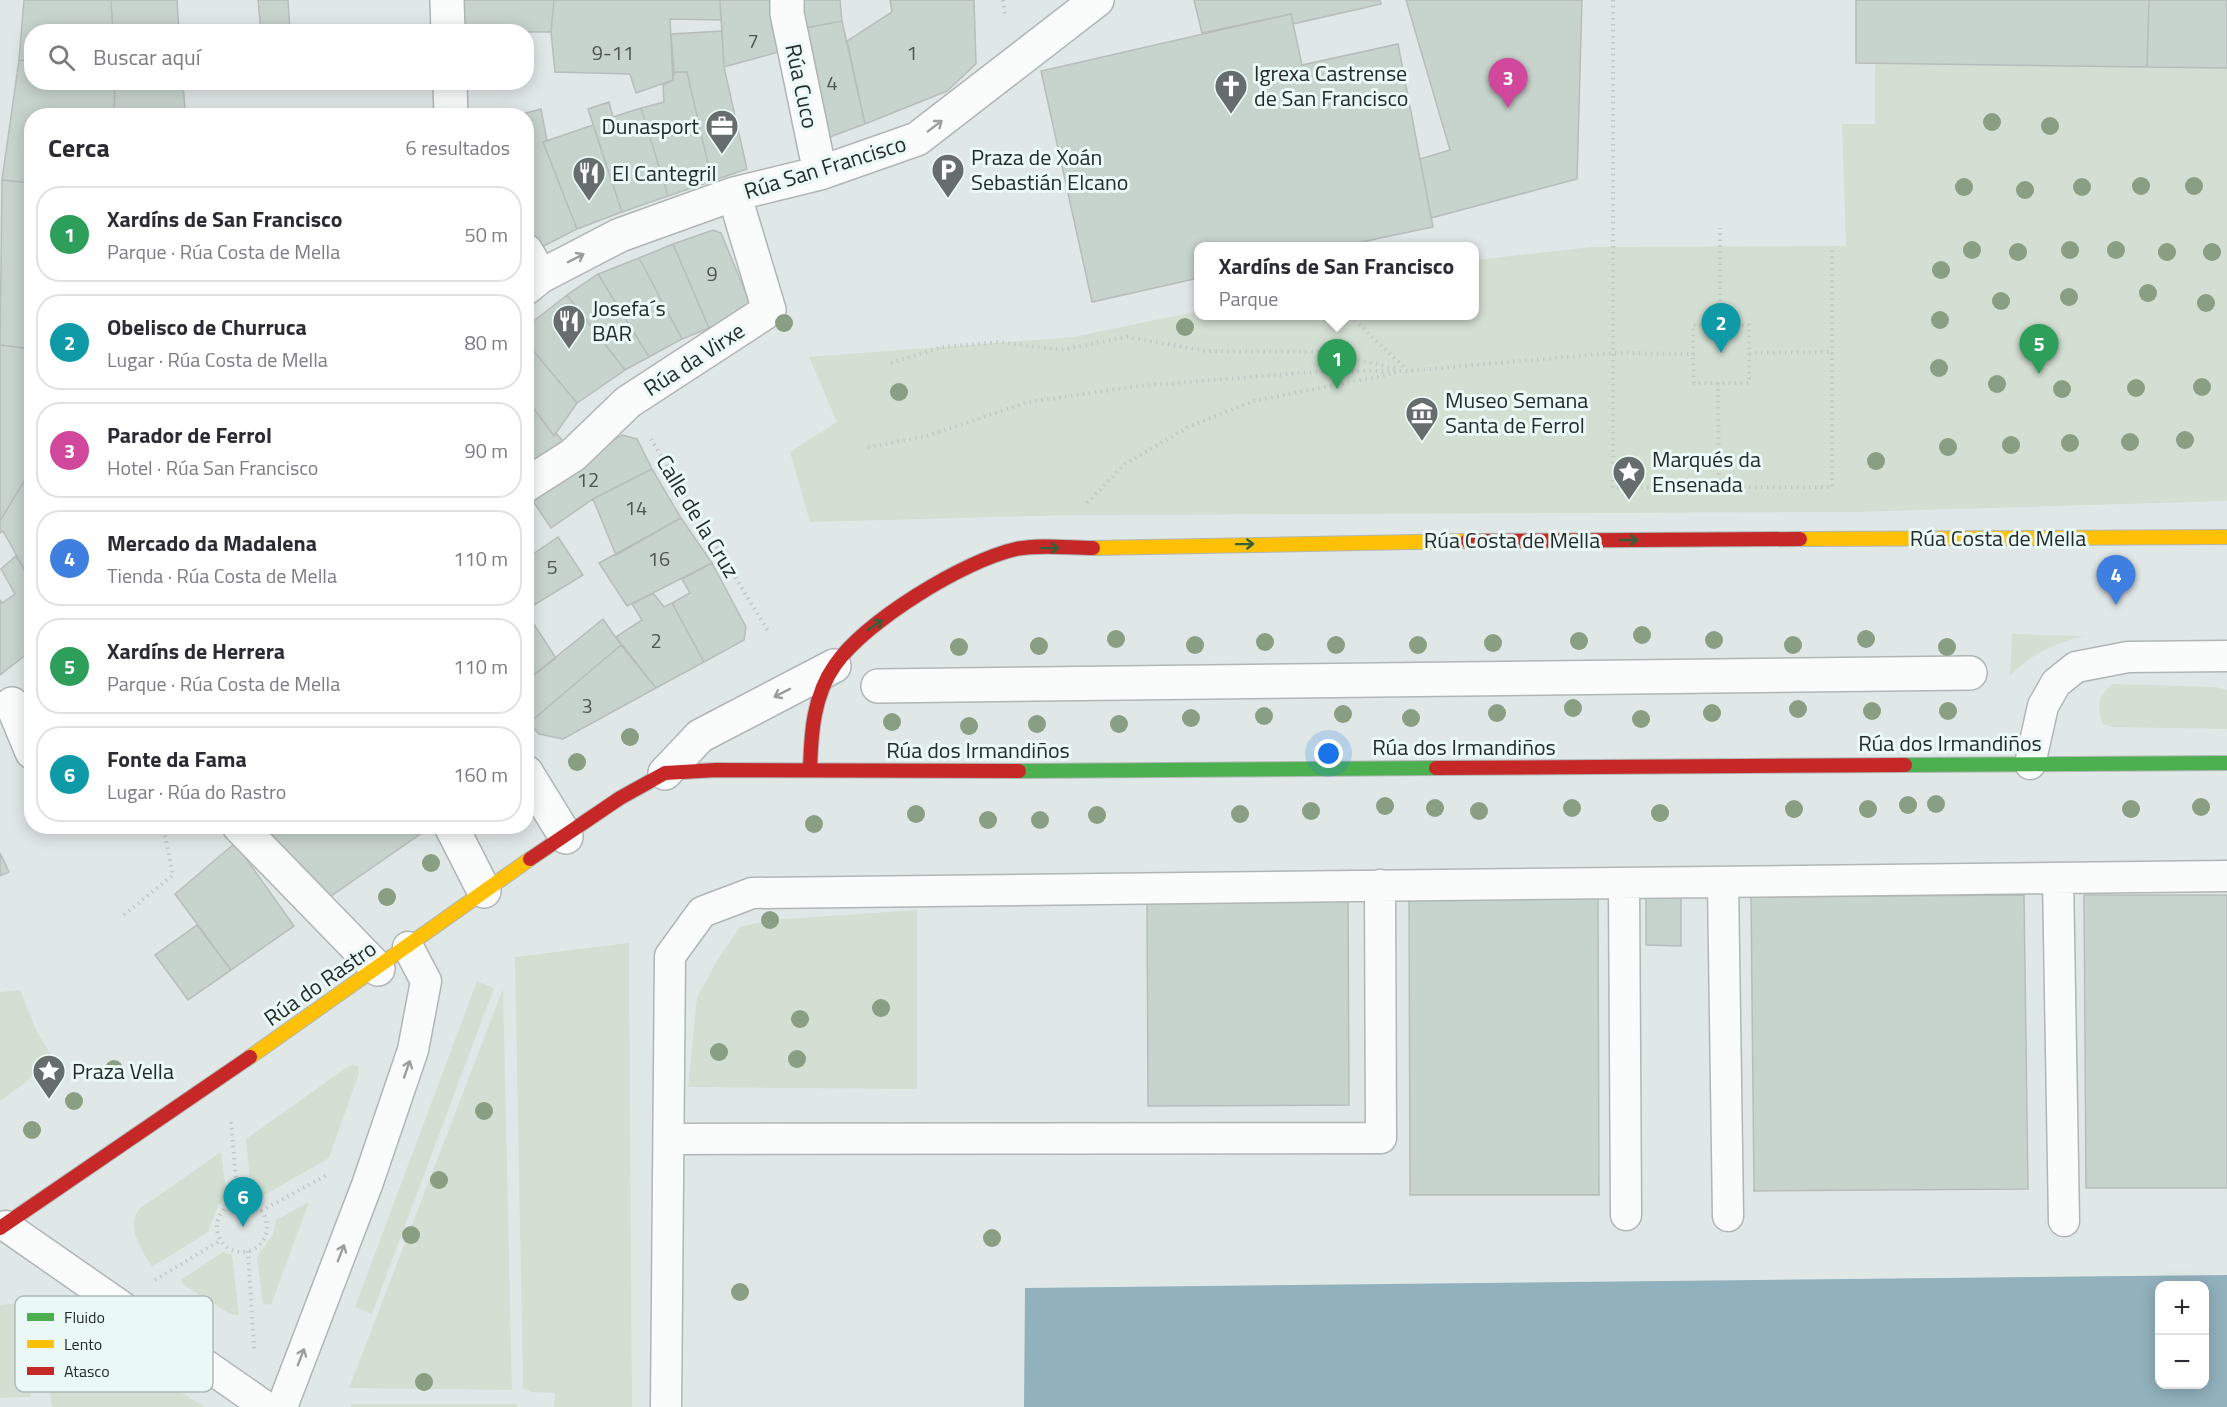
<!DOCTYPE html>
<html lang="es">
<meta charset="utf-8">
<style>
:root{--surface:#fff;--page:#f2f2f3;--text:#2b2b33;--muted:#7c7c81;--line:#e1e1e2;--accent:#666d6c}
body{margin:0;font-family:"Titillium Web",sans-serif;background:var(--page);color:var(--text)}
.controls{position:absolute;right:18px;bottom:18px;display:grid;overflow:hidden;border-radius:12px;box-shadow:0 3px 15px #0003}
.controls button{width:54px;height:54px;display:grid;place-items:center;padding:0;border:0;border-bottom:2px solid var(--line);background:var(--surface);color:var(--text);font:30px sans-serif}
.you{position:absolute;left:1329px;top:754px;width:21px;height:21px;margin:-15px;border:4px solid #fff;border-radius:50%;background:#1a73e8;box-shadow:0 0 0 9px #1a73e833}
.badge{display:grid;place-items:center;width:39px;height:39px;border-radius:50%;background:var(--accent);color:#fff;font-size:20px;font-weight:700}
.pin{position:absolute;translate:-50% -50px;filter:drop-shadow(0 2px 3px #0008)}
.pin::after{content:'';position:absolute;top:32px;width:21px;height:18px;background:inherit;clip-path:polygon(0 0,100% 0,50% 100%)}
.popup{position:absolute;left:1194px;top:242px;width:285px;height:78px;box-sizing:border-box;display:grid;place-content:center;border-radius:12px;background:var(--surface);filter:drop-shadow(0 2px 4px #0005);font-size:20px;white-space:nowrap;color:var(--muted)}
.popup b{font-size:22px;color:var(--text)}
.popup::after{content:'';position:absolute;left:50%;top:100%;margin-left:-12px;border:12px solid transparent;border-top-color:var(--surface)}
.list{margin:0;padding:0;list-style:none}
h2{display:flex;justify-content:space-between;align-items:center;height:78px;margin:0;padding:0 24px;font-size:26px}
h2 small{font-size:20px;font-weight:400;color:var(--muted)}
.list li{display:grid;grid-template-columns:39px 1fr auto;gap:18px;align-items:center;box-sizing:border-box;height:96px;margin:0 12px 12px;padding:0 12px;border:2px solid var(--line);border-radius:24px}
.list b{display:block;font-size:22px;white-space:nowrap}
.list p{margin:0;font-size:20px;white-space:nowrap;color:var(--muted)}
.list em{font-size:20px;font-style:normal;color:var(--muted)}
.icon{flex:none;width:33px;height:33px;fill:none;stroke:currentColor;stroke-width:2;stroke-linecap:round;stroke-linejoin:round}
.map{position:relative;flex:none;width:2227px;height:1407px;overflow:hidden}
.search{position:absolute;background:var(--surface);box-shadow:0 3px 15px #0003;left:24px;top:24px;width:510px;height:66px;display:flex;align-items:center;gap:15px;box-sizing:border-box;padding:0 21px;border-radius:24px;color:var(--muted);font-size:22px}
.panel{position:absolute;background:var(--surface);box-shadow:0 3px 15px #0003;left:24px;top:108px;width:510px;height:726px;border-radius:24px}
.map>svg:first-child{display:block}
</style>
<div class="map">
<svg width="2227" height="1407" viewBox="0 0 2227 1407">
<rect width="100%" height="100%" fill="#e0e8e7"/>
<path fill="#d3dfd2" d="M1875,64L2227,68V501L1854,512L1076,515L810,522L790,452L837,422L809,357L1073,337L1199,311V316H1475V260L1592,247L1846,246L1842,124H1875Z
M2012,634L2084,636C2054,644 2032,653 2010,676Z
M2114,684L2216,687L2227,690V729L2112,727L2103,724C2096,708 2098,693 2114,684Z
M917,910V1089L688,1087L697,997L718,959L740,927L770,920Z
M629,943L632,1407H554L555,1393L531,1392L523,1388L515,957Z
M477,981L494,988L372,1314L355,1307Z
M503,989L512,1390L349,1388Z
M20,990L37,1032L52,1056L25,1083L0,1101V992Z
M350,1065L358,1066L359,1073L329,1158L261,1197L251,1191L246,1139Z
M221,1152L227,1198L218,1205L208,1232L152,1267C141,1249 126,1228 139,1209Z
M309,1202L271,1305L263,1304L257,1257L273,1234L276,1220Z
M223,1252L232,1255L239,1315L230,1314L184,1285L181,1280Z
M22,1303L31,1397L0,1398V1305Z
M38,1304L205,1407H52Z
M352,1404H517V1407H350Z"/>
<path fill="#91b1bc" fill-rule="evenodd" d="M2227,1275V1407H1024L1025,1288ZM2160,1286H2204V1384H2160Z"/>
<path fill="#c7d3cd" stroke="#b7bdbb" stroke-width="1.5" d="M24,0H111L113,32H32V61L19,60Z
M111,0H177L179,32H113Z
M258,0H288L290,32H261Z
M461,0H554L551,32H461Z
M554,0H720L721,20L670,19L673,80L636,93L630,74L555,72L551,32Z
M720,0H778L786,50L724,67Z
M798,0H840L842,21L800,29Z
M890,0H974L976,64L947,91L865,124L847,41L892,12Z
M1194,0H1380L1381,4L1293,24L1291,14L1202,33Z
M1406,0H1582L1577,179L1431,218L1420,159L1450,150Z
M1856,0H2149L2147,67L1856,63Z
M2149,0H2227V68L2147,67Z
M1291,14L1302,65L1398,44L1433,227L1343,246H1199V278L1092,302L1041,71Z
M842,21L865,124L819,141L800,29Z
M722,31L724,67L747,169L712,181L687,72H674L671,34Z
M19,60L32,61V82H115L114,116H32V183L2,180Z
M674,72H687L712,181L668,196L641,108L664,102L663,85L673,80Z
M115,82H183L185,111L176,116H114Z
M609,102L613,117L641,108L668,196L622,212L588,109Z
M541,109L547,141L543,142L577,229L538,249L526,230V116H515Z
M593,125L622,212L577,229L543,142Z
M2,180L32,183V349L0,345Z
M713,230L721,233L750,303L747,312L709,328L673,244Z
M673,244L709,328L682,339L639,258Z
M639,258L682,339L649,357L598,274Z
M598,274L649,357L625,370L567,295Z
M567,295L625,370L577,403L526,342V327Z
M526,342L577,403L554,436L526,398Z
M0,345L32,349V468L0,521Z
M526,398L554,436L556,433L568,447L539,471L528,457L530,455L526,450Z
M622,435L637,439L652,469L593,499L551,528L527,492Z
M32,468V583L3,531L0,533V521Z
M652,469L681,518L616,555L593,499Z
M681,518L712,563L627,606L599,563Z
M558,537L583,575L526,610V559Z
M16,556L32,583V650L0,675V600L2,603L15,594L1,569Z
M712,563L746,627L744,640L704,662L672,603L690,593L682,579Z
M653,593L664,607L672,603L704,662L656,688L616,637L642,620L632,604Z
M526,612L556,658L526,681Z
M603,619L621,645L529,723L526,719V681Z
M621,645L656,688L563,739L539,734L529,723Z
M265,826H428L429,828L321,903L269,844L276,840Z
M235,843L294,926L231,970L175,894Z
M0,853L9,872L0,876Z
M2024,895L2028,1189L1754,1191L1751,897Z
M2084,895H2227V1188H2086Z
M1348,897L1349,1105L1148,1106L1147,899Z
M1598,897L1599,1195H1410L1409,898Z
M1646,897H1681V946L1646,945Z
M197,925L231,970L188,1000L155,955Z"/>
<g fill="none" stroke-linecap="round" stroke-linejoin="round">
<g stroke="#b0b6b5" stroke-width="33">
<path id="lane" d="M2030,764L2043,706L2056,683L2076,667L2128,657L2227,656
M2058,878L2064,1221
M1723,883L1728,1216
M1624,884L1626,1215
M669,1139L1381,1138L1380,885
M6,1226L266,1407
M282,1407L367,1185L413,1050L426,981L408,947
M666,1407L670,956L702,912L752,893L2227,876"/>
</g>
<g stroke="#b0b6b5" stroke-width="36">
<path id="street" d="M447,0L448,32
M787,0V13L820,173
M450,82L451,116
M526,251L541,276
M526,288L541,276L620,235L734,194L820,173L917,139L1097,0
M526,485L573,455L628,402L769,310L734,194
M878,686L1970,673
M12,704L32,752
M526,772L566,837
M665,773L700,736L834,666
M239,826L378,969
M451,826L484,891"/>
</g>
<g stroke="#b0b6b5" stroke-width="16">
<path id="fast" d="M1905,765L2227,763
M1019,771L1436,768"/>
</g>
<g stroke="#b0b6b5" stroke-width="16">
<path id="slow" d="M1800,539L2227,537
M1093,548L1467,541
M250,1057L530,859"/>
</g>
<g stroke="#b0b6b5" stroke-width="16">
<path id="jam" d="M1467,541L1800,539
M1436,768L1905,765
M810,770C811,734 813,696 835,665C866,621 963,561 1016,549C1040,544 1069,548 1093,548
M530,859L620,798L665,773L716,770L1019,771
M0,1228L250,1057"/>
</g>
<path stroke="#c4c8c6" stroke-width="4" stroke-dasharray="1.5 4.5" stroke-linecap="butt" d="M1003,0L1005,17
M1613,0V488L1832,487V246
M1350,316L1407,370
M1720,325V228
M1749,353L1832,352
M891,363L942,347L999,342L1061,350L1127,337L1206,351L1325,352L1398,369
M1718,383L1719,488
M651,439L768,631
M868,447L924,437L1028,402L1139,386L1325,371H1408L1612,353L1693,354V325H1749V383H1694L1693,354
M1087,503L1125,464L1188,427L1254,401L1396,373
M124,915L173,875L163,826
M231,1122L238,1202
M217 1227a25 25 0 1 1 50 0a25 25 0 1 1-50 0Z
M261,1211L327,1175
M248,1251L254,1349
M155,1280L221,1240"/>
<use href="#lane" stroke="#fafcfb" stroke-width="30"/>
<use href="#street" stroke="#fafcfb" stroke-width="33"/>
<use href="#fast" stroke="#4caf50" stroke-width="14"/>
<use href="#slow" stroke="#ffc107" stroke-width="14"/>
<use href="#jam" stroke="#c62828" stroke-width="14"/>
</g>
<g fill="#8a9e83">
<circle cx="1992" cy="122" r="9"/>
<circle cx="2050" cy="126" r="9"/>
<circle cx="2141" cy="186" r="9"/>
<circle cx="2194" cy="186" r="9"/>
<circle cx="1964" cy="187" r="9"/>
<circle cx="2082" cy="187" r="9"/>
<circle cx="2025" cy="190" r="9"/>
<circle cx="1972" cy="250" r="9"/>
<circle cx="2070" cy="250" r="9"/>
<circle cx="2116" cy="250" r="9"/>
<circle cx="2018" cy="252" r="9"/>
<circle cx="2167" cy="252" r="9"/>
<circle cx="2212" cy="252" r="9"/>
<circle cx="1941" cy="270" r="9"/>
<circle cx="2148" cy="293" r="9"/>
<circle cx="2069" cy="297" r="9"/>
<circle cx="2001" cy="301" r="9"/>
<circle cx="2206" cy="303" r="9"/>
<circle cx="1940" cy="320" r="9"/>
<circle cx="784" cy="323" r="9"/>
<circle cx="1185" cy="327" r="9"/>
<circle cx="1939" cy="368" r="9"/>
<circle cx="1997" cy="384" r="9"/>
<circle cx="2202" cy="387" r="9"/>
<circle cx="2136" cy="388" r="9"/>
<circle cx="2062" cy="389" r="9"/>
<circle cx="899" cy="392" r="9"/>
<circle cx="2185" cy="440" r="9"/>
<circle cx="2130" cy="442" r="9"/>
<circle cx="2070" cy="443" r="9"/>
<circle cx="2011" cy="445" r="9"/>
<circle cx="1948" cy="447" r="9"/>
<circle cx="1876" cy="461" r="9"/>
<circle cx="1642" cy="635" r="9"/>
<circle cx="1116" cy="639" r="9"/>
<circle cx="1866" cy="639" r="9"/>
<circle cx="1714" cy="640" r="9"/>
<circle cx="1579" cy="641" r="9"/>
<circle cx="1265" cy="642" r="9"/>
<circle cx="1493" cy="643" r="9"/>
<circle cx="1195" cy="645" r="9"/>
<circle cx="1336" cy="645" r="9"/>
<circle cx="1418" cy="645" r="9"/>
<circle cx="1793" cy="645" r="9"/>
<circle cx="1039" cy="646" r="9"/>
<circle cx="959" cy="647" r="9"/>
<circle cx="1947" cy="647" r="9"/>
<circle cx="1573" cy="708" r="9"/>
<circle cx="1798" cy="709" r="9"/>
<circle cx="1872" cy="711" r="9"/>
<circle cx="1948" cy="711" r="9"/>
<circle cx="1497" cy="713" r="9"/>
<circle cx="1712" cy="713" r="9"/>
<circle cx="1343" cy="714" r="9"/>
<circle cx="1264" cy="716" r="9"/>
<circle cx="1191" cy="718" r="9"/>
<circle cx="1411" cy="718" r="9"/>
<circle cx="1641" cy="719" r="9"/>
<circle cx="892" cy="722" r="9"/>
<circle cx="1037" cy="724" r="9"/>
<circle cx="1119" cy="724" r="9"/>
<circle cx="969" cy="726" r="9"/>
<circle cx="630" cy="737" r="9"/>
<circle cx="577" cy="762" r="9"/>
<circle cx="1936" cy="804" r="9"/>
<circle cx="1908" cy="805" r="9"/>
<circle cx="1385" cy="806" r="9"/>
<circle cx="2201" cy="807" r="9"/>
<circle cx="1435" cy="808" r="9"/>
<circle cx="1572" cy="808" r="9"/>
<circle cx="1794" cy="809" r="9"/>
<circle cx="1868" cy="809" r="9"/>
<circle cx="2131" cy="809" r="9"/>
<circle cx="1311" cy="811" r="9"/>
<circle cx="1479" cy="811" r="9"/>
<circle cx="1660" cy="813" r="9"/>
<circle cx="916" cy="814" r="9"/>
<circle cx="1240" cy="814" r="9"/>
<circle cx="1097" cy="815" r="9"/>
<circle cx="988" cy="820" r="9"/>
<circle cx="1040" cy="820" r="9"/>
<circle cx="814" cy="824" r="9"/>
<circle cx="431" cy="863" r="9"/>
<circle cx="387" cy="897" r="9"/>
<circle cx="770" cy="920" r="9"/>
<circle cx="881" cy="1008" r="9"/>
<circle cx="800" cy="1019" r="9"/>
<circle cx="719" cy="1052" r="9"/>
<circle cx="797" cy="1059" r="9"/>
<circle cx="114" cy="1069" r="9"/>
<circle cx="74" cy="1101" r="9"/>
<circle cx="484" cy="1111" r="9"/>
<circle cx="32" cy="1130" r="9"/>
<circle cx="439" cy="1180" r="9"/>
<circle cx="411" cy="1235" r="9"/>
<circle cx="992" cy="1238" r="9"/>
<circle cx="740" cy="1292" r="9"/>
<circle cx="424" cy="1382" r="9"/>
</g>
<defs><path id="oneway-shaft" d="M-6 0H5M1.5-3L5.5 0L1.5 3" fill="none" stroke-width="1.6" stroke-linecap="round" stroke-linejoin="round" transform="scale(1.5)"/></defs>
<g stroke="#9a9e9d">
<use href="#oneway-shaft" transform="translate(935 126) rotate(-37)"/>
<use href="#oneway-shaft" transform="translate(576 258) rotate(-27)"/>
<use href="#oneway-shaft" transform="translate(782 693) rotate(153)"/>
<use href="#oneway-shaft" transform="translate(407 1069) rotate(-71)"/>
<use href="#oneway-shaft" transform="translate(341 1253) rotate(-69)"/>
<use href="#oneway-shaft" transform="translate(301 1357) rotate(-69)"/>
</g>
<g stroke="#356039">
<use href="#oneway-shaft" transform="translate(1629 540)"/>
<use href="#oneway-shaft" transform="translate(1245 544) rotate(-1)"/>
<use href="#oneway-shaft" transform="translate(1050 548) rotate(-1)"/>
<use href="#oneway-shaft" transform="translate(875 625) rotate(-34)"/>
</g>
<defs>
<g id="church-pin" transform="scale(1.725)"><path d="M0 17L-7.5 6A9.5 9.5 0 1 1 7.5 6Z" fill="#666d6c" stroke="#eaf9f5"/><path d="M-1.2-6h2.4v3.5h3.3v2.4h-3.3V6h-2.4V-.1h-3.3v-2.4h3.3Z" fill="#fff"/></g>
<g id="office-pin" transform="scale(1.725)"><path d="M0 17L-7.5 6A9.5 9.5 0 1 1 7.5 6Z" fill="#666d6c" stroke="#eaf9f5"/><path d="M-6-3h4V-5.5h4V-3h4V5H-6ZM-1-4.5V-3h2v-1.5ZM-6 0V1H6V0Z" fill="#fff"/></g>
<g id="parking-pin" transform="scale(1.725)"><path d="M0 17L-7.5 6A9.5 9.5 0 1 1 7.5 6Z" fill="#666d6c" stroke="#eaf9f5"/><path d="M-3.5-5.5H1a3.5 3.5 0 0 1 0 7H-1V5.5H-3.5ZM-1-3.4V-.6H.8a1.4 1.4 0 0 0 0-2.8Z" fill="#fff"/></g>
<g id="restaurant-pin" transform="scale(1.725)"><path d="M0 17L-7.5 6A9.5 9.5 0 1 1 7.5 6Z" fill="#666d6c" stroke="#eaf9f5"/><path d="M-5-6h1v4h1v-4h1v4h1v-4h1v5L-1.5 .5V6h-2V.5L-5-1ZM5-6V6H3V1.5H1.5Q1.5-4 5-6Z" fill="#fff"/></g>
<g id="museum-pin" transform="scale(1.725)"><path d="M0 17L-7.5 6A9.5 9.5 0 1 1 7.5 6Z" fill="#666d6c" stroke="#eaf9f5"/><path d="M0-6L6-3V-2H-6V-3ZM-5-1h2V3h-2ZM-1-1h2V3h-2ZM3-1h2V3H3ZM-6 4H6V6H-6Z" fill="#fff"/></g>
<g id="sight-pin" transform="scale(1.725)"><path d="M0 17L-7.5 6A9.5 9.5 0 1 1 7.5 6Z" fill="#666d6c" stroke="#eaf9f5"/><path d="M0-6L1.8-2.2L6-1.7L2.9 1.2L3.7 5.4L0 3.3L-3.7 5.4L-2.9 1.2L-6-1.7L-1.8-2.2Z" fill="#fff"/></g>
</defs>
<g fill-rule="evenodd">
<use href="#church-pin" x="1231" y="86"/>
<use href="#office-pin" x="722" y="126"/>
<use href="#parking-pin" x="948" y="170"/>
<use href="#restaurant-pin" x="589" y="173"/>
<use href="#restaurant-pin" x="569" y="321"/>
<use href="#museum-pin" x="1422" y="413"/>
<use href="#sight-pin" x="1629" y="472"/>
<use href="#sight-pin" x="49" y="1071"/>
</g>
<g text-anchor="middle" stroke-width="6" stroke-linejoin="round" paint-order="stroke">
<g font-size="20" fill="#4e5553">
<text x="753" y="48">7</text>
<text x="613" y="60">9-11</text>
<text x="912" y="60">1</text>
<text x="832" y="90">4</text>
<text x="712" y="281">9</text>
<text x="588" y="487">12</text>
<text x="636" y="515">14</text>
<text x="659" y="566">16</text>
<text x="552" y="574">5</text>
<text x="656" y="648">2</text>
<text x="587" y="713">3</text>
</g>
<g font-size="22" fill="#252b2a" stroke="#eaf9f5" text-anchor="start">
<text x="1254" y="81">Igrexa Castrense<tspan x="1254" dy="25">de San Francisco</tspan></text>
<text x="699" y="134" text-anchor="end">Dunasport</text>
<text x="971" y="165">Praza de Xoán<tspan x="971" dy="25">Sebastián Elcano</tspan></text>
<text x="612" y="181">El Cantegril</text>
<text x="592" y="316">Josefa´s<tspan x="592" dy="25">BAR</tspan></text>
<text x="1445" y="408">Museo Semana<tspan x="1445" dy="25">Santa de Ferrol</tspan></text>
<text x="1652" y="467">Marqués da<tspan x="1652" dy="25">Ensenada</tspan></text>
<text x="72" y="1079">Praza Vella</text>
</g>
<g font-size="22" fill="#252b2a" stroke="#eaf9f5">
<text transform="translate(802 86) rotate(78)" y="8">Rúa Cuco</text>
<text transform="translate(825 167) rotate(-17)" y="8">Rúa San Francisco</text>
<text transform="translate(694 359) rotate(-33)" y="8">Rúa da Virxe</text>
<text transform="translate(698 516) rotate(59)" y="8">Calle de la Cruz</text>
<text x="1998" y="546">Rúa Costa de Mella</text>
<text x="1512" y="548">Rúa Costa de Mella</text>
<text x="1950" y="751">Rúa dos Irmandiños</text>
<text x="1464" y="755">Rúa dos Irmandiños</text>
<text x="978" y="758">Rúa dos Irmandiños</text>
<text transform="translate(320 983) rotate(-35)" y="8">Rúa do Rastro</text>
</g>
</g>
<rect x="15" y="1296" width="198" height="96" rx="9" fill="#eaf9f5" stroke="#afbbb8" stroke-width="1.5"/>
<rect x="27" y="1313" width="27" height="8" fill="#4caf50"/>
<rect x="27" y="1340" width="27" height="8" fill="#ffc107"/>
<rect x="27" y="1367" width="27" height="8" fill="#c62828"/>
<g font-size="16" fill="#252b2a">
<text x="64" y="1323">Fluido</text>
<text x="64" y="1350">Lento</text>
<text x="64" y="1377">Atasco</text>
</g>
</svg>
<div class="controls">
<button>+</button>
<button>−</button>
</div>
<div class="you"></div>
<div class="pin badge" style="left:1337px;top:389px;background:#2e9e5b">1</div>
<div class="popup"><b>Xardíns de San Francisco</b>Parque</div>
<div class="pin badge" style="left:1721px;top:353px;background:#0f9aa8">2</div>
<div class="pin badge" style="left:1508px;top:108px;background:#d1479c">3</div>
<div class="pin badge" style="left:2116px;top:605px;background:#3f7fe0">4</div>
<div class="pin badge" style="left:2039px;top:374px;background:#2e9e5b">5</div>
<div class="pin badge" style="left:243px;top:1227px;background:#0f9aa8">6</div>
<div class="search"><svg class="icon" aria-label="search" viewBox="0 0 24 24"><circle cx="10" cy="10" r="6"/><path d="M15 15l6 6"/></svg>Buscar aquí</div>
<section class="panel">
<h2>Cerca<small>6 resultados</small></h2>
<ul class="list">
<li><span class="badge" style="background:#2e9e5b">1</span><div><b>Xardíns de San Francisco</b><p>Parque · Rúa Costa de Mella</p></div><em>50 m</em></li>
<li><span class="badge" style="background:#0f9aa8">2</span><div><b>Obelisco de Churruca</b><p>Lugar · Rúa Costa de Mella</p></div><em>80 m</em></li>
<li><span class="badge" style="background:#d1479c">3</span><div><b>Parador de Ferrol</b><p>Hotel · Rúa San Francisco</p></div><em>90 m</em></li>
<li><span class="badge" style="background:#3f7fe0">4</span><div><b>Mercado da Madalena</b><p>Tienda · Rúa Costa de Mella</p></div><em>110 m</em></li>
<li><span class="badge" style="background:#2e9e5b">5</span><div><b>Xardíns de Herrera</b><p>Parque · Rúa Costa de Mella</p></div><em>110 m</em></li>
<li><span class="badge" style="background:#0f9aa8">6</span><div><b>Fonte da Fama</b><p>Lugar · Rúa do Rastro</p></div><em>160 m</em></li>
</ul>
</section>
</div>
